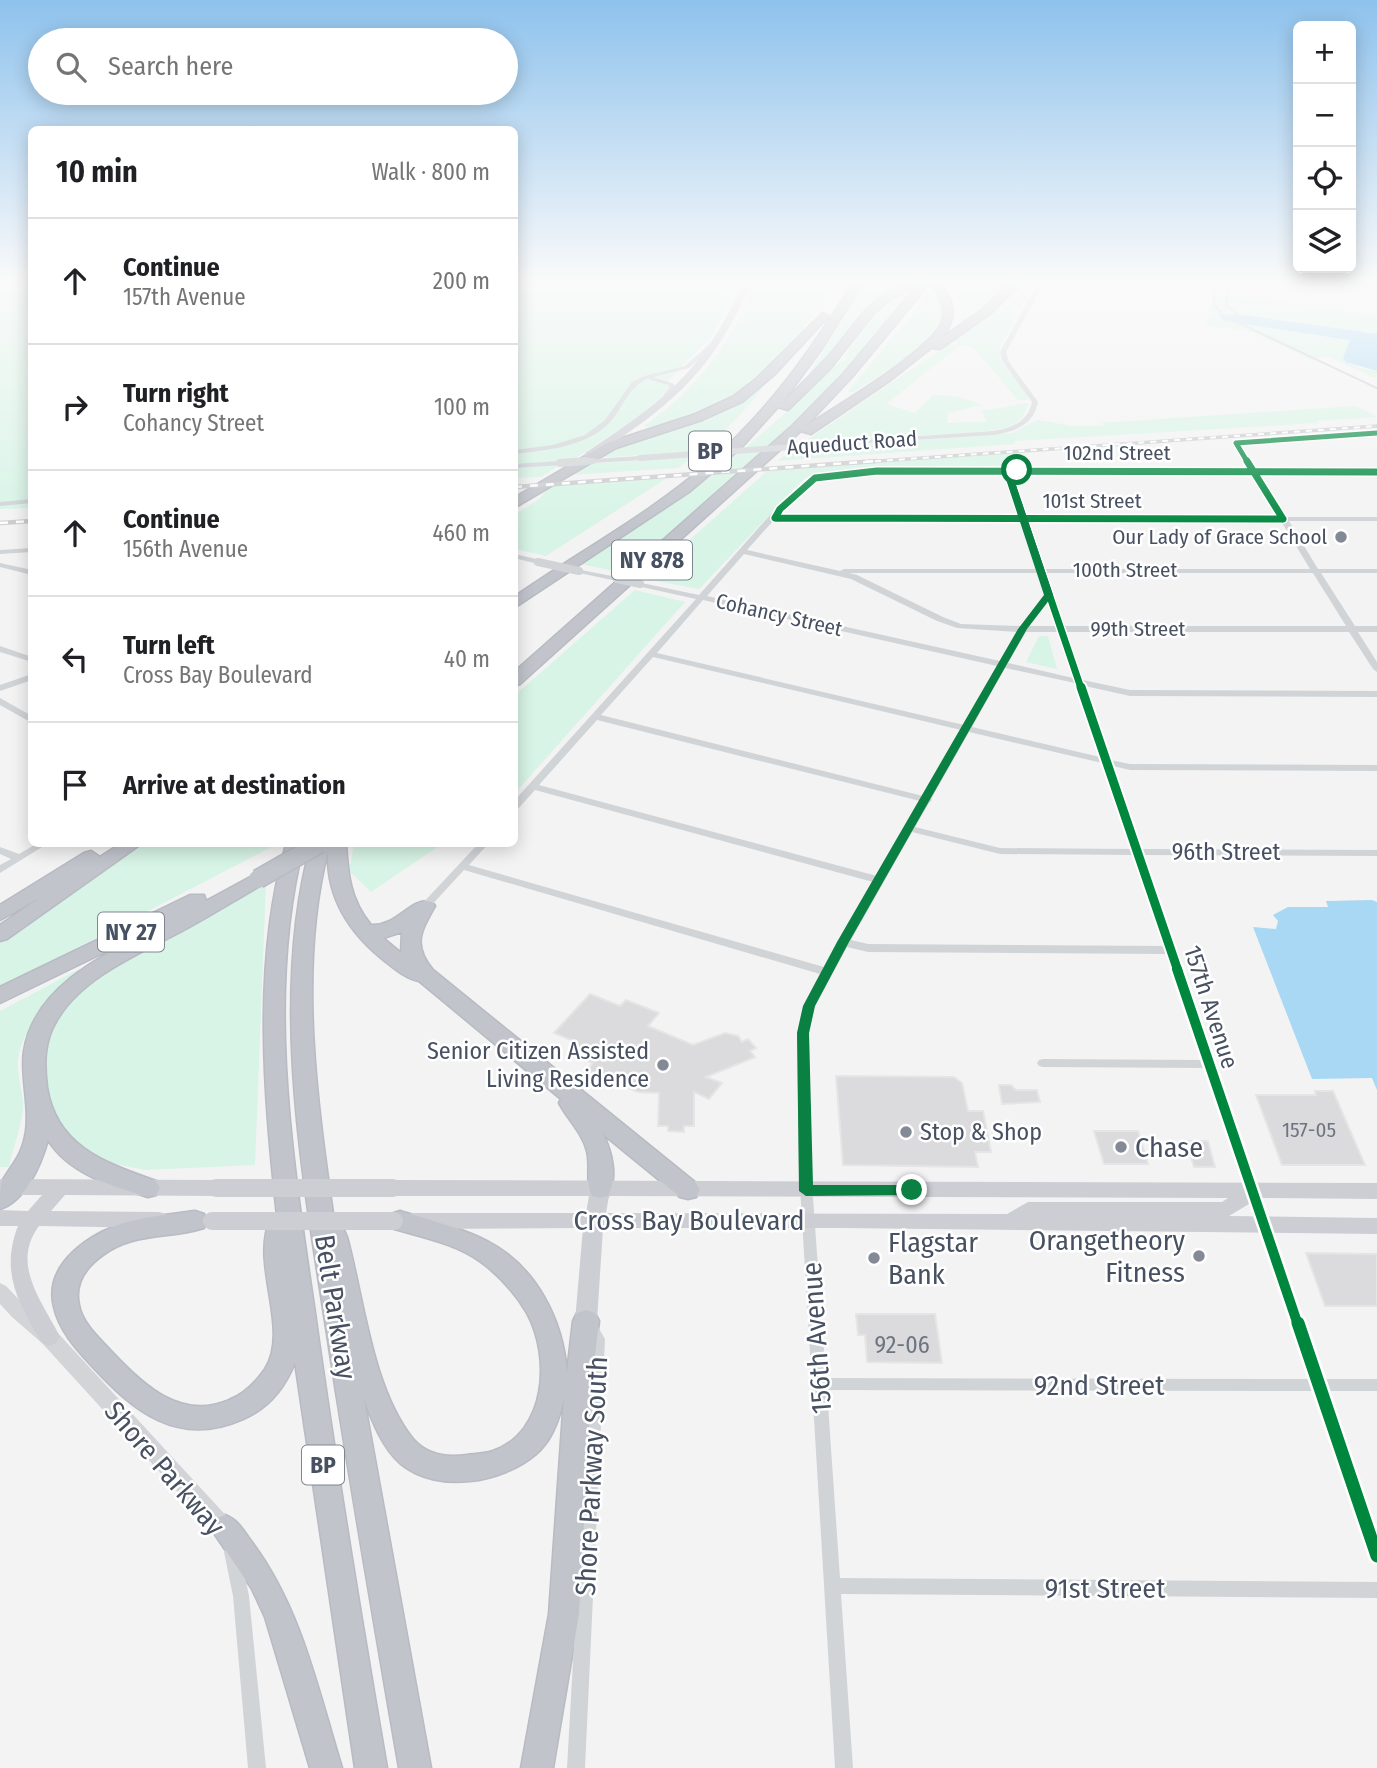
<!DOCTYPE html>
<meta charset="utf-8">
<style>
:root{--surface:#fff;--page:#f2f2f2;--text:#202124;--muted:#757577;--line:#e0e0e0}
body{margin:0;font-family:"Fira Sans Condensed",sans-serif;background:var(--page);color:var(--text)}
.controls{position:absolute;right:21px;top:21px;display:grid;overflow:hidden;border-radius:10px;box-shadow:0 4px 18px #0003}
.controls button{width:63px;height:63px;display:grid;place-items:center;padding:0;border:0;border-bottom:2px solid var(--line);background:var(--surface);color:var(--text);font:35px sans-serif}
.stop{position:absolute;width:21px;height:21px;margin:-16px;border:5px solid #0b8043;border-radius:50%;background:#fff}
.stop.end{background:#0b8043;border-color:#fff;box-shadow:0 2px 7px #0008}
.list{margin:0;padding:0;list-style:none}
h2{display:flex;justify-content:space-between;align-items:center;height:91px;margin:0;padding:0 28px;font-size:30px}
h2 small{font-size:23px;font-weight:400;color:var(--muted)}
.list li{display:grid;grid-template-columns:46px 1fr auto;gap:21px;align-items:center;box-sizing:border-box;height:126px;padding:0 28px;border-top:2px solid var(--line)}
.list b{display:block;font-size:26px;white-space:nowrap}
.list p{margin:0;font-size:23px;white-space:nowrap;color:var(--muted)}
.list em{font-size:23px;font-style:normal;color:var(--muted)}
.icon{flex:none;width:38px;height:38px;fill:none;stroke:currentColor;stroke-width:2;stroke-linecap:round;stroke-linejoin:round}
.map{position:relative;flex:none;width:1377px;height:1768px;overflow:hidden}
.search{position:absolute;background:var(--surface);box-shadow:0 4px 18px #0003;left:28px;top:28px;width:490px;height:77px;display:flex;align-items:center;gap:18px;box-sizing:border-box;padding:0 24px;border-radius:38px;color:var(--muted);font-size:26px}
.panel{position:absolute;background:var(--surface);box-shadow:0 4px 18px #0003;left:28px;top:126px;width:490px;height:721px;border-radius:10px}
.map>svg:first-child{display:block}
</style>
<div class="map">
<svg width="1377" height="1768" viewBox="0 0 1377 1768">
<rect width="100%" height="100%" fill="#f4f3f3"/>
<path fill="#d7f4e6" d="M0,283H31V508L0,509Z
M515,283H681L735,291L712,336L666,383L668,388L665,394L634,420L574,459L568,460L541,477L515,478Z
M752,283H835C792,349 758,396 680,421C667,425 656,431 644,426C694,391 731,345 753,287Z
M865,283H932C948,303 947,328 925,342L928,344L852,393L848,391L924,300V296L911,295L866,342L869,344L861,354L789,430L623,573L581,564C671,507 762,443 834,364L845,360L847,352L880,307L896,294L886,291L864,311L830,357H826L814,373L810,372Z
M947,283H1013L989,306L965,323L960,322C964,306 956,295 947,283Z
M1029,283H1035L1000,346C996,370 1024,379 1028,400H1018L973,347L961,345L886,404L915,413L933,395C950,395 966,397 981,405L948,413L947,423L987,422L982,411L1028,403C1023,427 1008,427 987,431L801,444L949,344H958L955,340L1003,306H1009Z
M1216,293L1377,315V334L1243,315L1226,313L1218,317L1224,321L1351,340L1355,367L1377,371V379L1327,356L1312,360L1251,332L1205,325Z
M766,383C746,411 726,430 700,451L595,458L617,446L678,425Z
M1356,406L1377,417L1317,421L1318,423L1014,441L1015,444L778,461L790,450L1012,433L1037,420L1072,426H1104L1102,423Z
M1012,453L1029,454L1013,457L1015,465L880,469L811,475L802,481L699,589L646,579L767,471Z
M693,457L678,468L569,475L584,464Z
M667,478L546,556L515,549V515L539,499L551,486Z
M635,590L685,602L515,793V695Z
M1039,636H1048L1057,669L1026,662Z
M141,844H277L0,988V939Z
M354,844H442L371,892L349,871Z
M266,883L255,1165L145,1170L101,1161L77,1145L59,1123L49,1101L42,1058L59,1017L87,984Z
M79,969L85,972C58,992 17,1028 18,1066C18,1080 24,1095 23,1109C21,1128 13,1148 9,1167H0V1011Z"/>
<path fill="#a8d8f4" d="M1217,314L1243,315L1377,334V371L1346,362L1343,358L1350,340L1224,321Z
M1372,900L1377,902V1090L1372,1078L1312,1079L1253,927L1276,929L1278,921L1273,915L1288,907H1328L1326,901Z"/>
<path fill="#dbdbdd" stroke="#e5e5e6" stroke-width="2" d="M590,994L620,1006L626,1000L659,1013L648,1026L693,1045L725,1033L738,1036L742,1042L748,1039L756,1048L750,1051L755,1057L706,1077L722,1083L709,1099L694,1092V1126H684V1132L668,1131V1126H658L659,1093L638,1092L587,1070L593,1063L569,1053L578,1043L554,1033Z
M836,1076L954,1077L962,1083L968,1111H983L991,1152H975L978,1167L843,1165Z
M999,1085H1011L1016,1090H1037L1040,1102L1002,1104Z
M1315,1091H1333L1365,1165H1282L1256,1095H1316Z
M1094,1131H1138L1148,1164H1104Z
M1186,1141H1208L1215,1167H1194Z
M1306,1253L1377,1254V1306H1325Z
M856,1314H935L942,1363L867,1362L865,1335H858Z"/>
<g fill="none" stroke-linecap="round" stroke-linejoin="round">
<g stroke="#b8bbc3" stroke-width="3">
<path id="highway" d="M853,283H863L823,347L782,403C799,387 816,370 832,352C863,316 877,282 930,283L852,377L806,426C836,406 927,353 941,324C948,309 938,294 931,283H941C955,303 957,317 943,337L982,310L1011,283H1022L990,314L940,349L931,348L888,382L811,434L801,431L520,684L514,686V672L793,425L844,373L916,287L892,298L874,313L829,370L788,410L778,407L741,448L689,492L514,608V597C578,552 648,515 707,464C767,413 812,349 853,283Z
M823,313L828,316L827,318L775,374L742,402L702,420L616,448L514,508V498L607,443L693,415L734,396L756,379Z
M120,844H141L7,939L0,941V925L41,897L0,920V905L84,853L91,851L100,857Z
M286,844H304C265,993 293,1162 315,1313C336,1465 361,1617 387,1768H355L295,1362C285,1388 269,1408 243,1419C178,1448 134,1412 91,1365C76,1349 59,1330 54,1307C43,1263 91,1233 127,1222C149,1216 172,1214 195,1211L204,1214L207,1221L204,1228C169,1239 133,1232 103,1255C86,1267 74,1283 79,1305C82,1323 99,1338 112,1352C143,1385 181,1421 229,1400C244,1394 256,1382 265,1369C291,1329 249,1262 271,1218L277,1216C264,1094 252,964 286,844Z
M311,844H346C348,874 350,900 371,925C397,927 411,896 432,902L435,906C421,931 412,945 433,970L696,1183L700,1190L696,1197L688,1199L680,1197L603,1134C612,1152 618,1177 608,1196L600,1198L592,1196C585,1183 591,1166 587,1151C582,1132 568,1120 559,1103L561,1099L419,981C407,979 396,970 386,962C350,934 326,898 328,851C297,969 318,1109 335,1227L344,1230L347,1237C364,1299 372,1388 413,1439C427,1455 447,1458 467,1455C475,1454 485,1454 493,1451C547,1432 551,1357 527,1313C515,1293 500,1276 481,1262C455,1243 421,1237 391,1228L388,1221L391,1214L400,1211C429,1220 459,1227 487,1241C536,1266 563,1320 567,1373L573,1321L577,1313L586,1310L595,1313L599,1321L592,1381L579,1614L553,1768H521L549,1614L564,1398C560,1417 552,1441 536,1454C502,1483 438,1494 401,1464C383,1449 372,1421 364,1399L431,1768H399C374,1623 349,1479 327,1334C303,1179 269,998 311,844ZM402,932L401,953L383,938Z
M258,873L265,875L268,879L265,883C237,899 210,916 182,931C139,954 82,977 57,1020C44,1041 44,1063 47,1087C56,1147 106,1163 156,1181L160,1188L156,1195L148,1197C112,1186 69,1174 48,1140C41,1164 26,1201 0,1209C0,1202 0,1190 1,1183C13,1162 22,1157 26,1131C30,1104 20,1077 24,1051C35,980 119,948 175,918L0,1003V987L190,895H204L206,901Z
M225,1515C238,1520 243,1530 251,1541C301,1607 318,1690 342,1768H310L265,1617L252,1589L211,1529L215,1519Z"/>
</g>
<path fill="#d1d4d7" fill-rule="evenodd" d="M695,283H708L747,290L744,292Z
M1038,283H1044L1006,352L1009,362L1038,402C1034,425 1014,432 993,435L818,446L817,445L820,443L993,431C1012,428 1028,422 1032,402L1003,362L1000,352Z
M712,342L717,343L689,368L653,377L674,384L675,388L667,399L662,398L669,388L668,385L650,380L649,378C626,389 626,404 610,422C587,447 547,450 514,454V450L553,445L585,435L605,420L632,382L645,376L685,366Z
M1377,431V435L1241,445L1256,470H1377V474H1259L1286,517H1377V521H1289L1318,569H1377V573H1321L1355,626H1377V632H1358L1377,662V672L1373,669L1349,632H1066L1083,680L1130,690L1377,691V697L1130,696L1085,686L1110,760L1130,764L1377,765V771L1130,770L1113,766L1141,849L1377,850V856L1143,855L1175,947L1178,950L1177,952L1324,1379H1377V1391H1328L1377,1533V1564L1371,1561L1369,1556L1314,1391L827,1390L840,1578L1377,1582V1598L841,1594L853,1768H835L799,1170L797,1033L803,1006L820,974L464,870L429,908H421L420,906L478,844H488L469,865L824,967L873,882L535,790L517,810L514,811V801L696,599L637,586V582L699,595L777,507L815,476L877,469L1249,470L1233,443L1234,442ZM877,473H1005L1019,516H778L817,480ZM1012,473L1252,474L1278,517L1026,516ZM774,520L1020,521L1037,569H844L840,571L747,550ZM1028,521H1281L1310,569H1045ZM744,554L851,579L937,621L957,628L1017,632L1000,661L707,596ZM849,573H1038L1045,594L1021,626L961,624L943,617L857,575ZM1046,573H1313L1346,626H1065ZM703,600L997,666L964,725L657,653ZM1048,602L1056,626H1029ZM1026,632H1058L1073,678L1008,663ZM653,657L961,730L923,796L601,715ZM1005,668L1075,683L1100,757L972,727ZM597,720L920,801L877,876L539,785ZM969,732L1102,763L1131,849L1000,848L915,827L929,803L932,800L931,799ZM912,832L1000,854L1133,855L1164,946L868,944L851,940ZM847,947L868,952L1166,954L1202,1060L1043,1059L1039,1060L1037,1063L1039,1066L1043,1067L1205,1068L1309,1379L826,1378L811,1170L809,1033L815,1006Z
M640,456H643V460L593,463L589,461L593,459Z
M560,461L564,463L563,465L514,468V464Z
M32,499V503L0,506V502Z
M32,548V552L0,554V550Z
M514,554L541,560L542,562L538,564L514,558Z
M0,563L32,570V575L0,567Z
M576,569L617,577L621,579L617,581L579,573H576Z
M0,646L32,657V662L0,652Z
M32,674V680L0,691V685Z
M0,698L32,716V723L0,705Z
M36,844H47L0,873V865L11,859L0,854V847L19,854Z
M590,1320L595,1322L605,1339L585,1768H567L591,1340L583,1326L585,1322Z
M232,1544L238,1547L240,1552L249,1596L266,1768H248L233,1596L224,1552L226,1547Z"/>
<path fill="#d2d4d8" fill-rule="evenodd" d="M0,1283L6,1286L26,1307L56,1331L232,1522L235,1529L232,1536L225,1539L218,1536L42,1343L12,1317L0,1304Z"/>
<path fill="#ccced4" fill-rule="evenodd" d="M743,283H751C720,355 687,393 622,437C612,444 598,459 585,457V453C664,401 704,371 743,283Z
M0,1179L216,1180L223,1183L226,1188L223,1193L216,1196L65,1195L51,1211L159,1212L166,1214L169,1220L166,1226L159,1228L39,1226C10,1265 43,1302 60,1337L56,1343L49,1346L42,1343C18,1303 0,1272 18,1226H0V1210L28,1211L42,1195H0Z
M393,1180L1377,1183V1199L1259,1198L1229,1216L1377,1218V1234L841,1228H603L597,1321L593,1327L586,1330L579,1327L575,1321L583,1228L413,1229L406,1227L403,1221L406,1215L413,1213H586L589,1196H393L386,1193L383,1188L386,1183ZM609,1196L1228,1198L1222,1202H1028L1007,1214L606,1213Z"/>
<use href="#highway" fill="#c1c4cb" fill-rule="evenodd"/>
<path stroke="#caccce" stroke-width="2" d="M1216,283L1213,303L1224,316L1377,388
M1229,283L1226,305L1241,318"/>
<g stroke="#caccce" stroke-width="3.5">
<path id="rail-far1" d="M851,463L1377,426"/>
</g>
<g stroke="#caccce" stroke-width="4.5">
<path id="rail" d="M514,487L876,461
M0,523L32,521"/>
</g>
<use href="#rail-far1" stroke="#fff" stroke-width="2" stroke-dasharray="6" stroke-linecap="butt"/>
<use href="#rail" stroke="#fff" stroke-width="2.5" stroke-dasharray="8" stroke-linecap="butt"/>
<g stroke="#b8bbc3" stroke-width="21" stroke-linecap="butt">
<path id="highway-bridge" d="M258,879L319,844"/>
</g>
<path stroke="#d1d4d7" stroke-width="6" d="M640,458L820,445
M560,463L593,461"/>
<path stroke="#d1d4d7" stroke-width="8" d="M560,463L586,461
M538,562L579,571
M617,579L640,584"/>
<path stroke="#ccced4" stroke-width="18" d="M216,1188H393
M212,1221H394"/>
<use href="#highway-bridge" stroke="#c1c4cb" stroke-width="18"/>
<g stroke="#fff" stroke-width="8">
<path id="cycleway-far4" d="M1248,463L1236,443L1377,433"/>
</g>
<g stroke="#fff" stroke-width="10">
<path id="cycleway-far3" d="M1247,461L1283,519
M1007,470L1081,688
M775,518L780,509L815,478L877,471L1377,472
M775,518L1283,519"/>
</g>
<g stroke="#fff" stroke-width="13">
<path id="cycleway-far2" d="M1081,687L1178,971"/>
</g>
<g stroke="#fff" stroke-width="15">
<path id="cycleway-far1" d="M1177,969L1298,1325"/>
</g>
<g stroke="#fff" stroke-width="18">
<path id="cycleway" d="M1298,1323L1377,1556"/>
</g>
<use href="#cycleway-far4" stroke="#00873e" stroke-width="5"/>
<use href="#cycleway-far3" stroke="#00873e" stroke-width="7"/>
<use href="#cycleway-far2" stroke="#00873e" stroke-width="9"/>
<use href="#cycleway-far1" stroke="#00873e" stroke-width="10"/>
<use href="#cycleway" stroke="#00873e" stroke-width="13"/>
</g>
<linearGradient id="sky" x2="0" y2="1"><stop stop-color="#8ec2ed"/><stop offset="0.53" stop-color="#fafafa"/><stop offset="1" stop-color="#fafafa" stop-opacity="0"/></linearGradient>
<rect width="1377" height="530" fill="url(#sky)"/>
<path fill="#0b8043" d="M1017,468L1020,472L1012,473L1053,595L1027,629L849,942L815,1006L809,1033L813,1185H912L919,1190L912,1195L806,1196L799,1191L797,1033L803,1006L837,942L1018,629L1044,595L1003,470Z"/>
<g fill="#848a95" stroke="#fff" stroke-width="2.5">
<circle cx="1341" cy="537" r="7"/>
<circle cx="663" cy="1065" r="7"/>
<circle cx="906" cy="1132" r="7"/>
<circle cx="1121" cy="1147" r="7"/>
<circle cx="1199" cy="1256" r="7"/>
<circle cx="874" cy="1258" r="7"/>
</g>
<g text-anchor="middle" stroke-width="5" stroke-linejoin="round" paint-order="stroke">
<g font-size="21" fill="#485162" stroke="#fff">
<text transform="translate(852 443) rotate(-4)" y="7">Aqueduct Road</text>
<text x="1117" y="460">102nd Street</text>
<text x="1092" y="508">101st Street</text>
<text x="1125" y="577">100th Street</text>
<text transform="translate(779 615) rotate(13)" y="7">Cohancy Street</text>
<text x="1138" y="636">99th Street</text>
</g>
<g font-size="21" fill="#485162" stroke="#fff" text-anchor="end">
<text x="1327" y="544">Our Lady of Grace School</text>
</g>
<g font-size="21" fill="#6e7582">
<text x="1309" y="1137">157-05</text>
</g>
<g fill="#fff" stroke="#7f8591" stroke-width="2">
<rect x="689" y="431.5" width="42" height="39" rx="5"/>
<rect x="612" y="540.5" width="80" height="39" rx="5"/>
<rect x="98" y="912.5" width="66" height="39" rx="5"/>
<rect x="302" y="1445.5" width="42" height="39" rx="5"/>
</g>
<g font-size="23" font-weight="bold" fill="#485162">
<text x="710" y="459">BP</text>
<text x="652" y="568">NY 878</text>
<text x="131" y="940">NY 27</text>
<text x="323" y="1473">BP</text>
</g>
<g font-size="24" fill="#485162" stroke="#fff">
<text x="1226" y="860">96th Street</text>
<text transform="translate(1211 1007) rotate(72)" y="8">157th Avenue</text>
</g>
<g font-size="24" fill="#485162" stroke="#fff" text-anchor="end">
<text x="649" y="1059">Senior Citizen Assisted<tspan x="649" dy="28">Living Residence</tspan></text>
<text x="920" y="1140" text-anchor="start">Stop &amp; Shop</text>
</g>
<g font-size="24" fill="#6e7582">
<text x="902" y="1353">92-06</text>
</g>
<g font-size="28" fill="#485162" stroke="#fff" text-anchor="start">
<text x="1135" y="1157">Chase</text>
<text x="1185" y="1250" text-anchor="end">Orangetheory<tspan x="1185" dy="32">Fitness</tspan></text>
<text x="888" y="1252">Flagstar<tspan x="888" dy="32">Bank</tspan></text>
</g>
<g font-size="28" fill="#485162" stroke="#fff">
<text x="689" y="1230">Cross Bay Boulevard</text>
<text transform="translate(336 1307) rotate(81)" y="10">Belt Parkway</text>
<text transform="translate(816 1338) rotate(-94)" y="10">156th Avenue</text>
<text x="1099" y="1395">92nd Street</text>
<text transform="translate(165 1468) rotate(49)" y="10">Shore Parkway</text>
<text transform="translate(591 1476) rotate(-87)" y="10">Shore Parkway South</text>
<text x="1105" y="1598">91st Street</text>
</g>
</g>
</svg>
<div class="controls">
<button>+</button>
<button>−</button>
<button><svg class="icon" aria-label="locate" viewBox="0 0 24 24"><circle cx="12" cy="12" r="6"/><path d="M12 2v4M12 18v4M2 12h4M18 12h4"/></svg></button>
<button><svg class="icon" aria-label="layers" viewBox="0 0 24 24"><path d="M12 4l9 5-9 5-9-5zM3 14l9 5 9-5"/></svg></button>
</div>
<div class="stop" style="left:1017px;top:470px"></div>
<div class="stop end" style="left:912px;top:1190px"></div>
<div class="search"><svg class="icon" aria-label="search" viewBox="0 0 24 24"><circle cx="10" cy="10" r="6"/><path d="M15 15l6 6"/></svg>Search here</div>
<section class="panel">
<h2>10 min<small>Walk · 800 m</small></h2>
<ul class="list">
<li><svg class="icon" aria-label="ahead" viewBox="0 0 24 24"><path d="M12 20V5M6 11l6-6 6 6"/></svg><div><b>Continue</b><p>157th Avenue</p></div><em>200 m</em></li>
<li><svg class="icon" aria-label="right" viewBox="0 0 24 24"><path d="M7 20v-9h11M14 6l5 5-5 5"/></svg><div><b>Turn right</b><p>Cohancy Street</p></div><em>100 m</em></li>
<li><svg class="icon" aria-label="ahead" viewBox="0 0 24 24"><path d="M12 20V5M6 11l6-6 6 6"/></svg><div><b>Continue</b><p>156th Avenue</p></div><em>460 m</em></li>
<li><svg class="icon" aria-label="left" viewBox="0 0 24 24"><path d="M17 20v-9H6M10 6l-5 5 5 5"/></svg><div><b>Turn left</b><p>Cross Bay Boulevard</p></div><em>40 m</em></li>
<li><svg class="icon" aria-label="arrive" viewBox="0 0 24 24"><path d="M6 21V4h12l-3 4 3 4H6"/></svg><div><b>Arrive at destination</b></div></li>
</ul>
</section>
</div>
